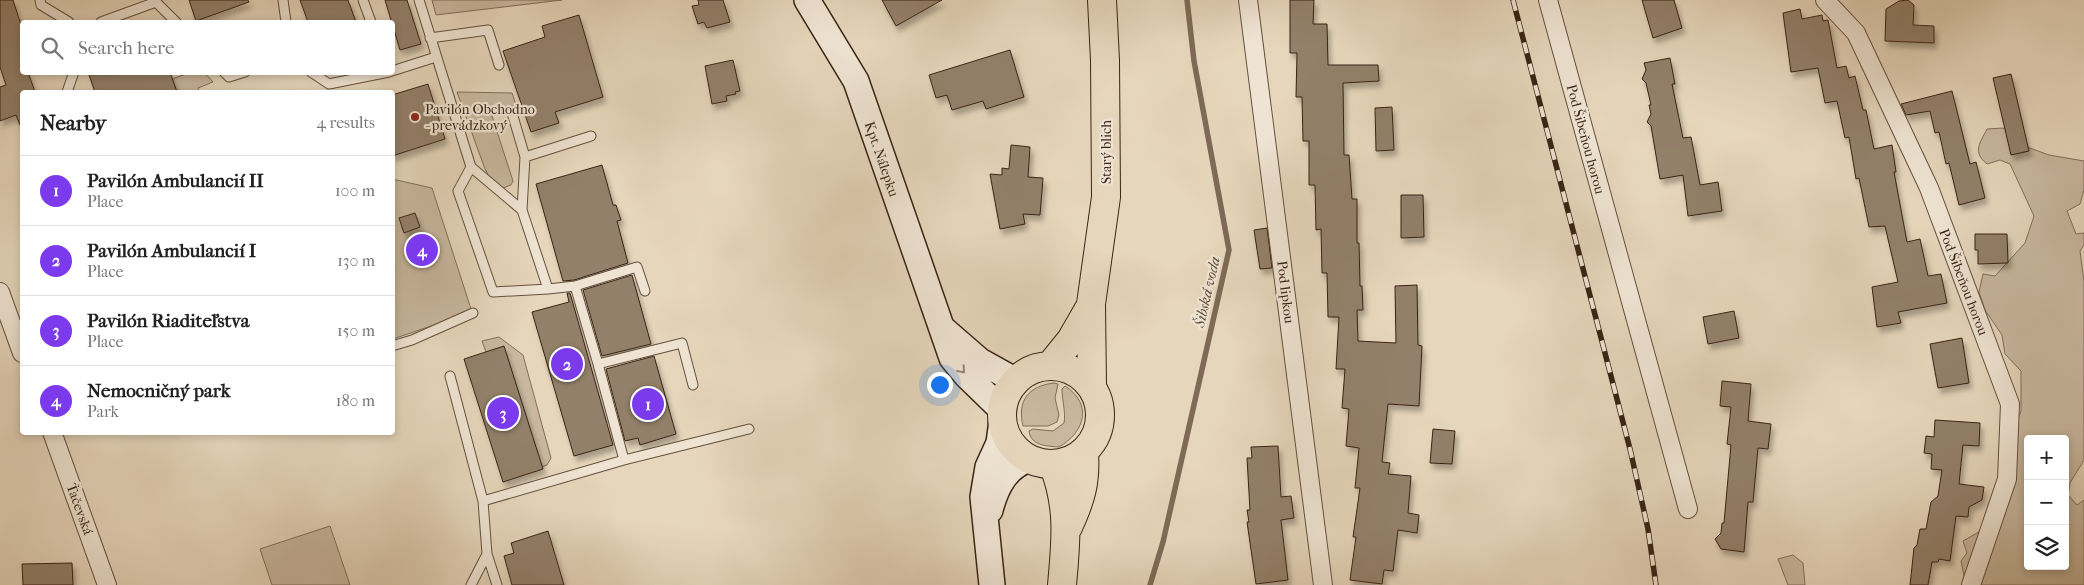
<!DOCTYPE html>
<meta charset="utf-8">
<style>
:root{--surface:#fff;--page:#f2f2f2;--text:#222;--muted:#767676;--line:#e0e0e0;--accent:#7c3aed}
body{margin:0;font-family:"IM FELL French Canon",serif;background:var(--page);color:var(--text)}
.controls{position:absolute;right:15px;bottom:15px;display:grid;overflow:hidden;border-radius:5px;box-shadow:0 2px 8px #0003}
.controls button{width:45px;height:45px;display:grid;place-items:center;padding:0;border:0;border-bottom:1px solid var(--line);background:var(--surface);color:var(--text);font:25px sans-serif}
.you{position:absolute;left:939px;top:384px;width:18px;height:18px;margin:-12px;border:4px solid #fff;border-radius:50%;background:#1a73e8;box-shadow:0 0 0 8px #1a73e833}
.badge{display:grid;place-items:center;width:32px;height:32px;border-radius:50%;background:var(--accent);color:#fff;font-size:16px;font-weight:700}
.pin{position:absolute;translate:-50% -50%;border:2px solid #fff;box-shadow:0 1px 5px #0006}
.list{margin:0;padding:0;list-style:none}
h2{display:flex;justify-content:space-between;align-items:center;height:65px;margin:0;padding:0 20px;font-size:21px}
h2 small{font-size:16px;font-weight:400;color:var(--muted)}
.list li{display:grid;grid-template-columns:32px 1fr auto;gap:15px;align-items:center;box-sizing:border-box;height:70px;padding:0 20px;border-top:1px solid var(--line)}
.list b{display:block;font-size:19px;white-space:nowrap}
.list p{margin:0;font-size:16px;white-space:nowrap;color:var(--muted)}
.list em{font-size:16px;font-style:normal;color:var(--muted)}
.icon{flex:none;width:28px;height:28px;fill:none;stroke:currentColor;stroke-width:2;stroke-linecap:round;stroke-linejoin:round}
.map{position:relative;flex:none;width:2084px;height:585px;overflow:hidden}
.search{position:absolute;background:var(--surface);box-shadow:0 2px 8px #0003;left:20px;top:20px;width:375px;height:55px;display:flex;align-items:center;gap:12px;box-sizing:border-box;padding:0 18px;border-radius:5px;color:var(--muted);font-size:19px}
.panel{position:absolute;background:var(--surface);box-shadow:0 2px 8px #0003;left:20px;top:90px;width:375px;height:345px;border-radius:5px}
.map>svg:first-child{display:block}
</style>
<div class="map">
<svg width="2084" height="585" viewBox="0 0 2084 585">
<defs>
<filter id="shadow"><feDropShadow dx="3" dy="5.5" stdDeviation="2.5" flood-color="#0004"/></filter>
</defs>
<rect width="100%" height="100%" fill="#e6d6bb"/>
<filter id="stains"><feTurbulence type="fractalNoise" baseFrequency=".004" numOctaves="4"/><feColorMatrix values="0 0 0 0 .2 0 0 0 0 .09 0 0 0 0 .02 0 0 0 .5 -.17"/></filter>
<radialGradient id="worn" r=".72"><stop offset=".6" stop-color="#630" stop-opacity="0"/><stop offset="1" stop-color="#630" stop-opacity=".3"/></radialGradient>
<path fill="#c9b89f" stroke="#826e5a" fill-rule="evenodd" d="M432,0H562L436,15Z
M186,73H205L213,82L198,88L200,92H177L172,79L186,74Z
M457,92L512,93L516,105L491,113L513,181L511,185L503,188L490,178L485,169Z
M2003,128L2027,147L2049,155L2084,161V190L2080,204L2067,211L2076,234L2084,233V245L2080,251L2084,281V460L2070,483L2068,495L2077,505L2084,500V585H1966L1961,561L1967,553L1963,541L1984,529L2007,450L2021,411V371L2005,354L2002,335L1985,310L1979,292L1983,274L1995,276L2025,243L2034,216L2010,164L2000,160L1987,164C1972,152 1980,143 1987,129ZM2028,439H2065V566H2028Z
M392,179L432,188L472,312L393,339Z
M499,337L523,355L551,458L547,465L542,467L486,352L482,341Z
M1054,383L1058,384L1055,398L1059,415L1057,422L1048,426H1023C1017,401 1028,386 1054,383Z
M1065,386C1093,404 1085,432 1059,447C1047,446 1031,446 1029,431L1033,429L1053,431L1064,423C1066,412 1062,401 1062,389Z
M330,526L350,585H272L260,549Z
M1793,555L1803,563L1805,585H1788L1778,559Z"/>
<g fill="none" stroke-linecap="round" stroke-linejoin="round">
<path stroke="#7e6a57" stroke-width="5.5" d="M1150,585L1163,542L1229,250L1194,61L1187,0"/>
</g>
<path fill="#93806b" stroke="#3a2315" filter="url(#shadow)" d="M0,0H13L22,28V72H28L35,92H22V125H20L16,115L0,121V87L6,85L0,67Z
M189,0H248L249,2L196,21Z
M300,0H348L356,22H308Z
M385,0H407L421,44L400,50Z
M698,0H723L730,22L707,28L704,22L698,24L692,6L699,5Z
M882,0H942L896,26Z
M1290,0H1314L1313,24H1327L1328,65H1378L1379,81L1343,83L1344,155H1349L1352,199H1357V243H1359L1360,286H1362L1363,310H1357L1358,341L1396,343L1395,286L1417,285L1418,345L1422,346L1419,406L1388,404L1382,462L1390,463L1388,474L1411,476L1408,513L1419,515L1417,533L1398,530L1393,571L1384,570L1382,584L1350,580L1356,537H1353L1360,488H1355L1359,448L1346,446L1349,409L1342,408L1345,369H1336L1339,317H1328L1327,273H1322L1321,229L1316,230L1315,185H1309V141H1303L1302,97H1296L1297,53H1290Z
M1642,0H1674L1682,28L1653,38Z
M1908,0L1914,5L1913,25L1934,26V43L1885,41L1886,9L1899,1Z
M1800,9L1802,19L1822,15L1823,21L1828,20L1837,68L1846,66L1849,78L1855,76L1863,110H1866L1874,149L1892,145L1896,172H1894L1907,242L1920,239L1928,276L1941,274L1947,303L1898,312L1901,323L1877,327L1872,287L1898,282L1885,226L1869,227L1859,178L1856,179L1849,137L1845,138L1837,101L1825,103L1818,68L1791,72L1783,13Z
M579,15L603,97L555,112L559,123L531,132L503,51L545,37L542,26Z
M1010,50L1024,97L986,109L983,101L952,110L947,95L936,98L929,75Z
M1670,58L1675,84H1672L1683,138L1691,137L1700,185L1718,182L1722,211L1688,216L1683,175L1660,179L1651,126L1647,122L1651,114L1649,105H1651L1646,83L1642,79L1646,70L1644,63Z
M733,60L740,91L735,92L736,94L726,96L727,101L712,104L705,66Z
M88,72H170L177,92H95Z
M2011,74L2029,151L2011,155L1993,78Z
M428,84L445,139L392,156V95Z
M1952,91L1970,164L1976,162L1985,198L1959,205L1949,163L1946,164L1939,132L1935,133L1930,111L1906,115L1901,104Z
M1392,107L1394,150L1376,151L1375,108Z
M1011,145L1030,147L1028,177L1043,178L1040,215L1023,214L1025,224L1000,229L990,174L1002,175V168L1009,169Z
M602,165L613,205H616L621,220L617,221L628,263L574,280L563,281L536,184Z
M1401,195H1423L1424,237L1401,238Z
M415,213L420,227L404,233L399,218Z
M1267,228L1272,268L1260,269L1254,230Z
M1975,234H2007L2008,263L1978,264V250H1975Z
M632,275L651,344L602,356L583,290Z
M567,293H570L613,445L574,456L532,312L569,302Z
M1734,311L1739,338L1708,344L1703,317Z
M1962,338L1969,383L1938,388L1930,344Z
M504,346L543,469L503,482L464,359Z
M654,356L676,434L640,445L638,438L625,441L606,369Z
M1722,381L1751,384L1748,421L1771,424L1768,449L1758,448L1753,502H1748L1744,552L1721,549L1715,539L1721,533L1722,523H1724L1731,445L1727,444L1731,407L1720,406Z
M1935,420L1980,423L1979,446L1963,445L1959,484L1984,487L1982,500L1969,507L1968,517L1956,516L1950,561L1939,559L1938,562H1932L1928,585H1910L1914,548L1917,545L1920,529H1926L1931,502L1938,496L1942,470L1931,469L1932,454L1924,453L1926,436L1934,437Z
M1433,429L1455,431L1452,464L1430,463Z
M1278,446L1281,497L1291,496L1294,518L1281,520L1288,580L1256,584L1247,522H1249L1247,510H1250L1247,458H1252L1251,447Z
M548,531L564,585H512L504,556L514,553L511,543Z
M72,563L73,585H23L22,564Z"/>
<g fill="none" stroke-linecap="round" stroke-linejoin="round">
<g stroke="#65503e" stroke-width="11">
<path id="lane" d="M40,0L41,5L69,22
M283,0L286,22
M363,0L371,22
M419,0L471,167L522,210L548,289L493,292L458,191L471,167
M101,22L156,2L176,22
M430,38L488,30L499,65
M392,71L436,57
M224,72L229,77L245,72
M311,72L329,84L389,72
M67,92L74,72
M512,113L525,157L591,136
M522,210L525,157
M575,286L598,364L682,343L693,385
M548,289L575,286L637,267L645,291
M392,346L412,340L473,313
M450,376L483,501L624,460L598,364
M624,460L749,429
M483,501L487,554L497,585
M471,585L487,554"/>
</g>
<g stroke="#65503e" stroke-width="20">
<path id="street" d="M1248,0L1323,585
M1548,0L1688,509
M1825,0L1856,33L1929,188L2010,404L2007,479L1971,585
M0,292L22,353
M52,432L107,585"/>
</g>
<g stroke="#3a2315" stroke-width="28">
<path id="secondary" d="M807,0L856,81L952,358L967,376L1002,410
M942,328L980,361L1016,381
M990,510C996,487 1006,467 1029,459
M992,585L983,497L988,467L999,443L1002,421"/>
</g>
<g stroke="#3a2315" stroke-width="30">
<path id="primary" d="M1050,366L1071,340L1090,307
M1002 415a49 49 0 1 1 98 0a49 49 0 1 1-98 0Z
M1092,387L1091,304L1106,197L1105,60L1102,0
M1053,464C1070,506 1066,541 1062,585
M1068,527C1081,499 1086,482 1084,452"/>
</g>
<use href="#lane" stroke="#efe4d3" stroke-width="9"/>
<use href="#street" stroke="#efe4d3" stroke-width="18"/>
<use href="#secondary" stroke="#efe4d3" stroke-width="25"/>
<use href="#primary" stroke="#e6d6bb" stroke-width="28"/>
<g stroke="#3a2315" stroke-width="5.5">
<path id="rail" d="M1513,0L1630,449L1648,529L1656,585"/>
</g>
<use href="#rail" stroke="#efe4d3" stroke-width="4" stroke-dasharray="11" stroke-linecap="butt"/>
</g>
<defs><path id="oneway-chevron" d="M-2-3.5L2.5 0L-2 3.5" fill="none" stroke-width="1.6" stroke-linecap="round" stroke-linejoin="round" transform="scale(1.25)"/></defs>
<use stroke="#948474" href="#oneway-chevron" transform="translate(962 370) rotate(49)"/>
<circle fill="#8f2418" stroke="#efe4d3" stroke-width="2" cx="415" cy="117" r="5"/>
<g text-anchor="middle" stroke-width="4.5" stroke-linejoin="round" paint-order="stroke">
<g font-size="14" fill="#3a2315" stroke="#efe4d3" text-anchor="start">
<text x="425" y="114">Pavilón Obchodno<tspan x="425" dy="16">- prevádzkový</tspan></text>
</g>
<g font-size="14" fill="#3a2315" stroke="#efe4d3">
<text transform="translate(1586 139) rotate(75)" y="5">Pod Šibeňou horou</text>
<text transform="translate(1106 152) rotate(-90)" y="5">Starý blich</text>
<text transform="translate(882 159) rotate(71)" y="5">Kpt. Nálepku</text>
<text transform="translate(1964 282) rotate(69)" y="5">Pod Šibeňou horou</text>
<text transform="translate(1286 292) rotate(83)" y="5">Pod lipkou</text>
<text transform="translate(80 509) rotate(70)" y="5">Ťačevská</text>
</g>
<g font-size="15" font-style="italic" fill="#5c4636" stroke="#efe4d3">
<text transform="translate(1207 292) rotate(-77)" y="5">Šibská voda</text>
</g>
</g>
<rect width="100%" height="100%" filter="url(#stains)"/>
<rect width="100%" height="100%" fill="url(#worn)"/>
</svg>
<div class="controls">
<button>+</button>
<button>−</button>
<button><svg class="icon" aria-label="layers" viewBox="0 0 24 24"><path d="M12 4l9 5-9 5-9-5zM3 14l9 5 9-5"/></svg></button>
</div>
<div class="you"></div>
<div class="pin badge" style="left:648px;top:404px">1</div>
<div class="pin badge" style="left:567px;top:364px">2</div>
<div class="pin badge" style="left:503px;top:413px">3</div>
<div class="pin badge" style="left:422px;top:250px">4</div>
<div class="search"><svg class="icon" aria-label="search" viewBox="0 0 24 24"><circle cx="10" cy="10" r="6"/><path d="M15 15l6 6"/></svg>Search here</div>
<section class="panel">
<h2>Nearby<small>4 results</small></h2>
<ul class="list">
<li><span class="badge">1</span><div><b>Pavilón Ambulancií II</b><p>Place</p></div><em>100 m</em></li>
<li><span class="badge">2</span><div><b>Pavilón Ambulancií I</b><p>Place</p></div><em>130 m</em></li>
<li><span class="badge">3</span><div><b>Pavilón Riaditeľstva</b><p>Place</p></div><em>150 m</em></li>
<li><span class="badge">4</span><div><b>Nemocničný park</b><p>Park</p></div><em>180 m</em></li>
</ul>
</section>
</div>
